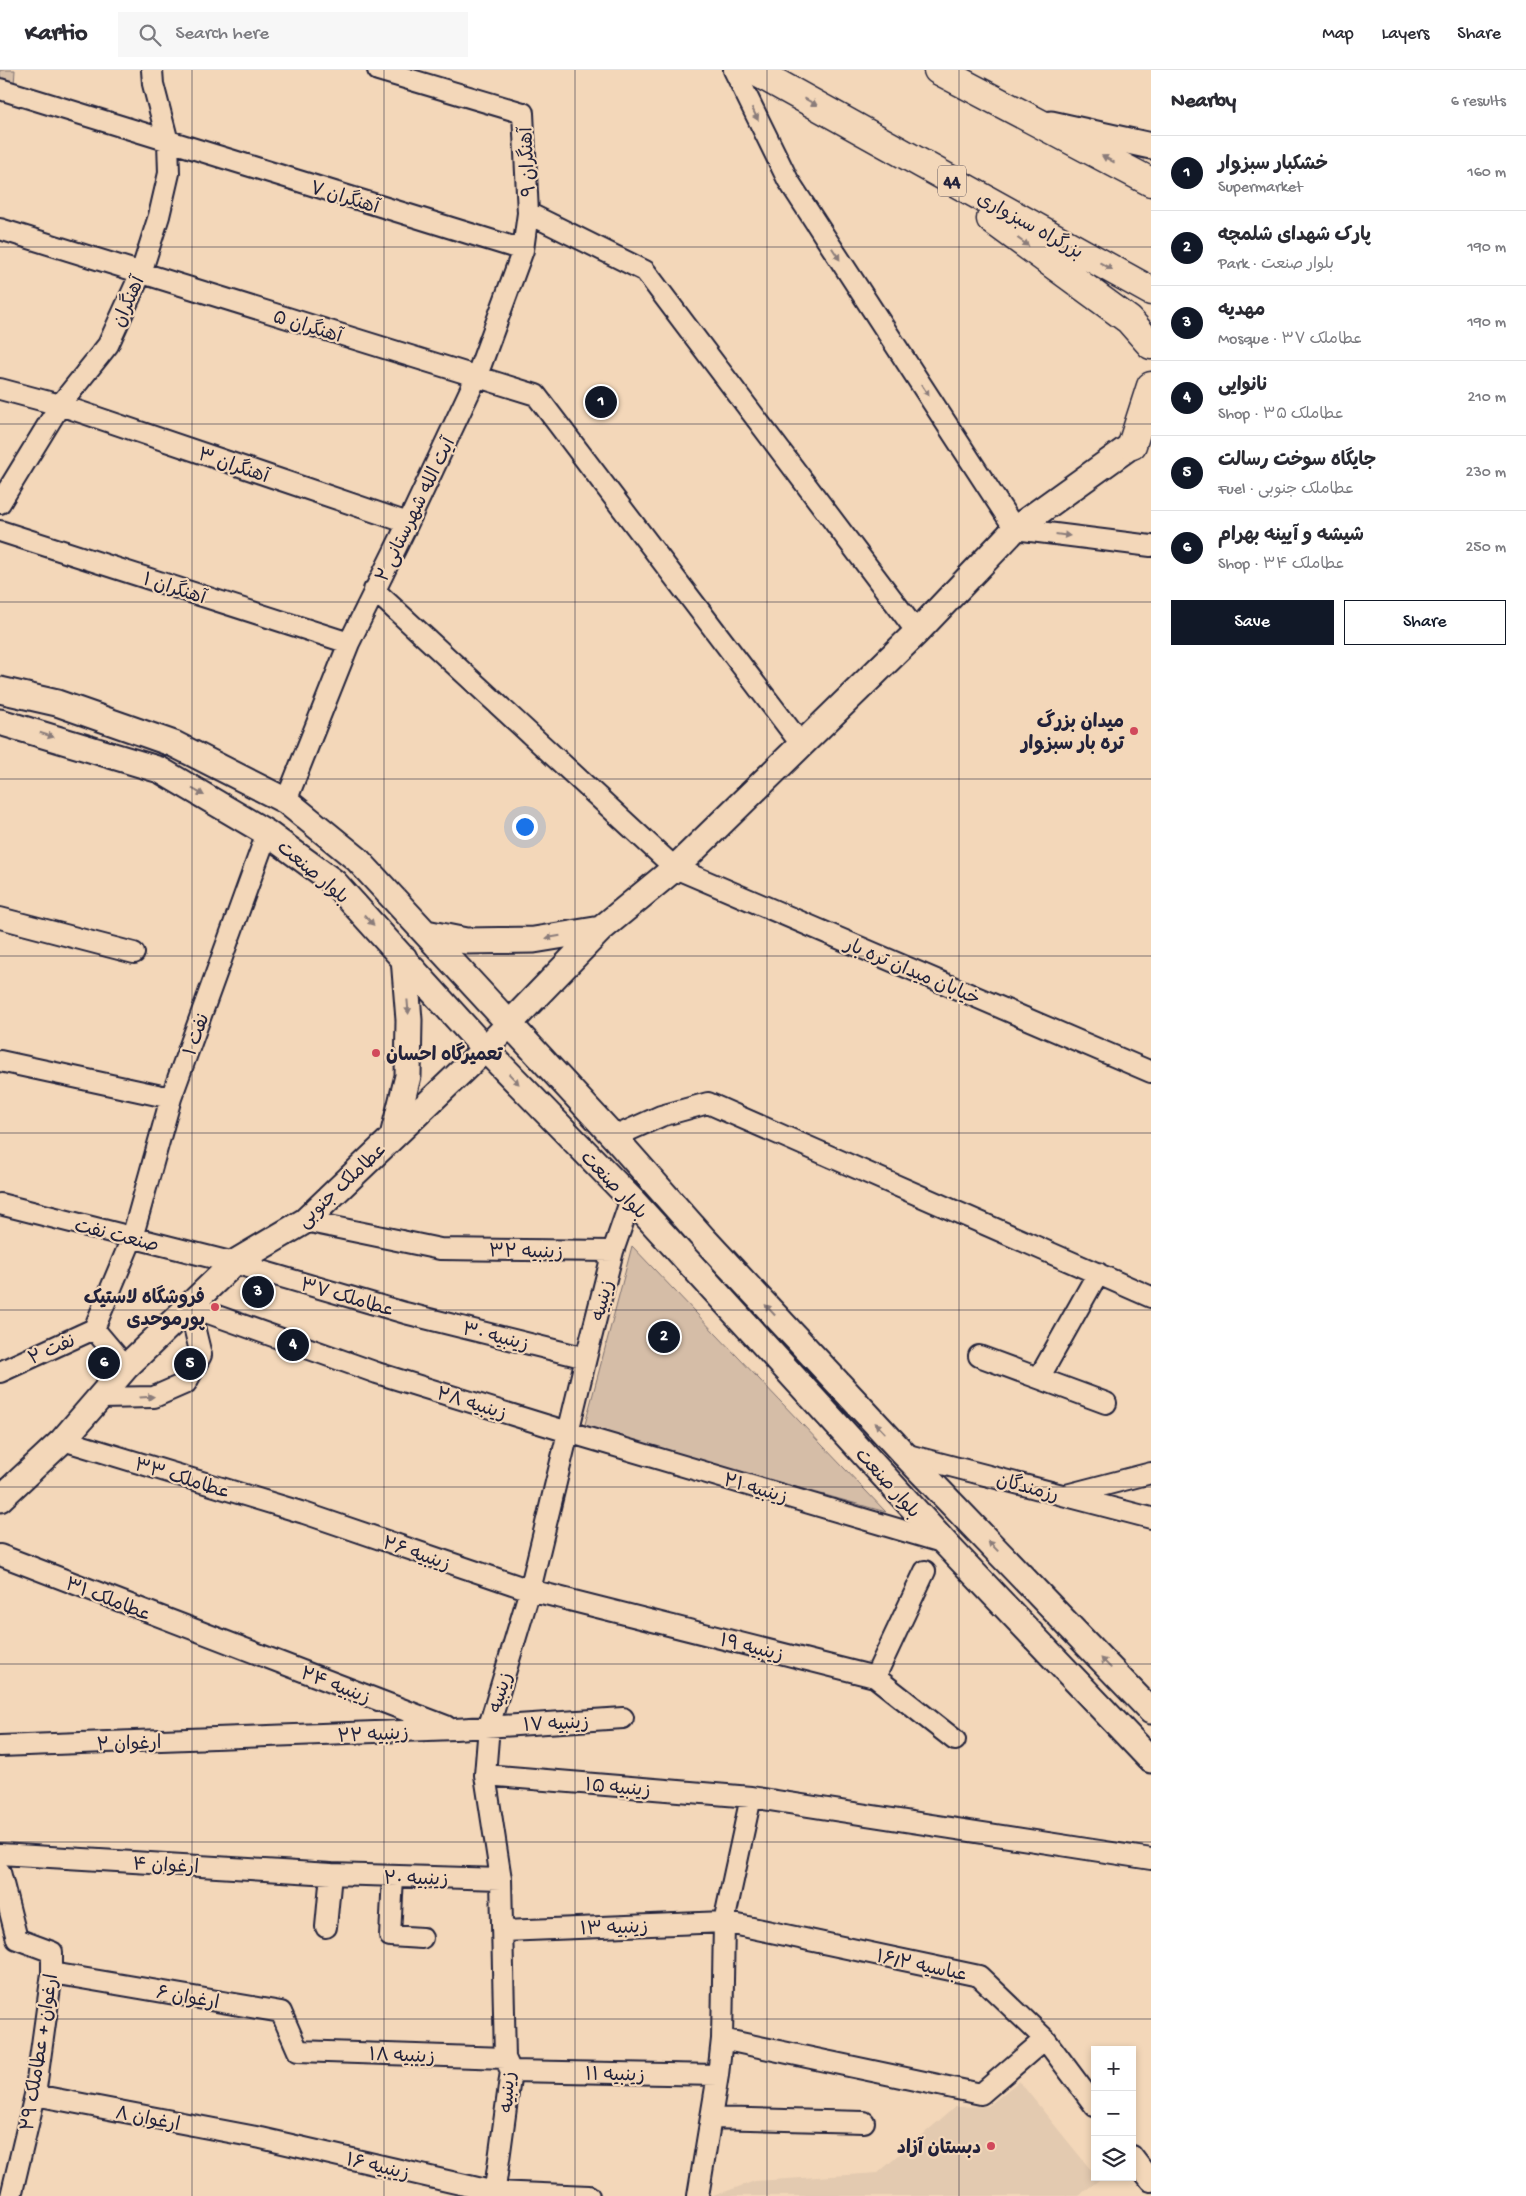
<!DOCTYPE html>
<meta charset="utf-8">
<style>
:root{--surface:#fff;--page:#f7f7f7;--text:#2b2b33;--muted:#7c7c81;--line:#e1e1e2;--accent:#111827}
body{margin:0;font-family:"Gochi Hand","Playpen Sans Arabic",sans-serif;background:var(--page);color:var(--text)}
.controls{position:absolute;right:15px;bottom:15px;display:grid;overflow:hidden;border-radius:0px;box-shadow:0 2px 8px #0003}
.controls button{width:45px;height:45px;display:grid;place-items:center;padding:0;border:0;border-bottom:1px solid var(--line);background:var(--surface);color:var(--text);font:25px sans-serif}
.you{position:absolute;left:524px;top:756px;width:18px;height:18px;margin:-12px;border:4px solid #fff;border-radius:50%;background:#1a73e8;box-shadow:0 0 0 8px #1a73e833}
.badge{display:grid;place-items:center;width:32px;height:32px;border-radius:50%;background:var(--accent);color:#fff;font-size:16px;font-weight:700}
.pin{position:absolute;translate:-50% -50%;border:2px solid #fff;box-shadow:0 1px 5px #0006}
.list{margin:0;padding:0;list-style:none}
h2{display:flex;justify-content:space-between;align-items:center;height:65px;margin:0;padding:0 20px;font-size:21px}
h2 small{font-size:16px;font-weight:400;color:var(--muted)}
.list li{display:grid;grid-template-columns:32px 1fr auto;gap:15px;align-items:center;box-sizing:border-box;height:75px;padding:0 20px;border-top:1px solid var(--line)}
.list b{display:block;font-size:19px;white-space:nowrap}
.list p{margin:0;font-size:16px;white-space:nowrap;color:var(--muted)}
.list em{font-size:16px;font-style:normal;color:var(--muted)}
.actions{display:flex;gap:10px;padding:15px 20px}
.actions a{flex:1;padding:11px 0;border:1px solid var(--accent);border-radius:0px;text-align:center;font-size:18px;color:var(--accent)}
.actions .main{background:var(--accent);color:#fff}
.icon{flex:none;width:28px;height:28px;fill:none;stroke:currentColor;stroke-width:2;stroke-linecap:round;stroke-linejoin:round}
.map{position:relative;flex:none;width:1151px;height:2126px;overflow:hidden}
header{display:flex;align-items:center;gap:30px;box-sizing:border-box;height:70px;padding:0 25px;background:var(--surface);border-bottom:1px solid var(--line)}
header strong{font-size:24px}
nav{display:flex;gap:28px;margin-inline-start:auto;font-size:18px}
.search{width:350px;height:45px;background:var(--page);display:flex;align-items:center;gap:12px;box-sizing:border-box;padding:0 18px;border-radius:0px;color:var(--muted);font-size:19px}
main{display:flex}
aside{flex:1;background:var(--surface)}
.map>svg:first-child{display:block}
</style>
<header>
<strong>Kartio</strong>
<div class="search"><svg class="icon" aria-label="search" viewBox="0 0 24 24"><circle cx="10" cy="10" r="6"/><path d="M15 15l6 6"/></svg>Search here</div>
<nav><a>Map</a><a>Layers</a><a>Share</a></nav>
</header>
<main>
<div class="map">
<svg width="1151" height="2126" viewBox="0 0 1151 2126">
<rect width="100%" height="100%" fill="#f3d7b9"/>
<filter id="ink" filterUnits="userSpaceOnUse"><feTurbulence type="fractalNoise" baseFrequency=".02" numOctaves="2"/><feDisplacementMap in="SourceGraphic" scale="10" xChannelSelector="R" yChannelSelector="G"/><feConvolveMatrix kernelMatrix="1 2 1 2 8 2 1 2 1" color-interpolation-filters="sRGB"/></filter>
<g filter="url(#ink)">
<path fill="#e3cab0" d="M1019,2011L1095,2105V2107L1099,2110L1078,2126H713L755,2111L878,2103L955,2037L988,2036Z"/>
<path fill="#d5bda7" stroke="#7c7071" d="M0,0H15L13,31L0,27Z
M632,1176L886,1442L584,1358Z"/>
<g fill="none" stroke-linecap="round" stroke-linejoin="round">
<g stroke="#22223b" stroke-width="24">
<path id="minor" d="M734,0L788,110L1015,459L1151,476
M0,19L523,180
M528,143L645,201L917,562
M0,159L536,325L801,674
M0,319L60,335L408,453
M0,433L60,335L108,275L141,203L159,146L169,103L168,72L153,14L152,0
M0,461L349,573
M374,520L675,798L1151,1002
M286,731L349,573L408,453L476,308L523,180L528,143L523,43L378,0
M0,848L134,883
M0,991L171,1028
M614,1067L661,1046L708,1033L1151,1227
M0,1134L234,1193L405,1243L586,1288
M305,1151L440,1179L613,1181
M189,1236L377,1303L568,1362L945,1473
M94,1259L126,1297
M979,1286L1106,1333
M0,1302L94,1259L132,1168L171,1028L267,763
M1039,1308L1098,1203
M99,1328L154,1327L186,1313L201,1285L189,1236
M63,1370L304,1443L530,1520L875,1607L955,1670
M904,1384L1151,1448
M1066,1425L1151,1403
M0,1485L446,1656
M875,1607L925,1501
M0,1676L455,1659L623,1648
M485,1705L751,1727L1151,1789
M0,1784L331,1804L501,1809
M0,1802L17,1869L52,1882V1903L35,2025L11,2126
M393,1806L390,1866L422,1868
M326,1857L331,1804
M504,1861L724,1852L979,1906L1045,1969L1095,2036
M52,1903L281,1942L298,1981L505,1988
M722,1969L981,2024L1045,1969
M511,2001L718,2005
M35,2025L261,2068L495,2122L589,2126
M711,2048L864,2052
M1132,2086L1151,2111
M494,2126L511,2001L505,1988L501,1809L485,1705L489,1656L530,1520L586,1288L613,1181L631,1129
M698,2126L718,2005L722,1969L724,1852L751,1727"/>
</g>
<g stroke="#22223b" stroke-width="29">
<path id="major" d="M1051,54L1151,76
M0,620L57,633L174,674L286,731L357,789L614,1067L704,1169L904,1384L1151,1641
M0,652L160,700L267,763L334,812L485,979L631,1129L945,1473L1151,1690
M426,863L466,871L534,870L601,859
M393,1066L408,1006L409,950L404,888
M0,1429L63,1370L126,1297L234,1193L305,1151L485,979L601,859L675,798L917,562L1015,459L1132,375"/>
</g>
<g stroke="#22223b" stroke-width="31">
<path id="highway" d="M753,0L1151,221
M938,0L1151,112
M991,149L1129,250L1151,275
M1132,375L1151,316"/>
</g>
<use href="#minor" stroke="#f3d7b9" stroke-width="20"/>
<use href="#major" stroke="#f3d7b9" stroke-width="25"/>
<use href="#highway" stroke="#f3d7b9" stroke-width="28"/>
</g>
<defs><path id="oneway-solid" d="M-6-.8H1V-3.2L6.5 0L1 3.2V.8H-6Z" transform="scale(1.25)"/></defs>
<g fill="#8a7c7a">
<use href="#oneway-solid" transform="translate(811 32) rotate(29)"/>
<use href="#oneway-solid" transform="translate(755 44) rotate(64)"/>
<use href="#oneway-solid" transform="translate(1108 89) rotate(-152)"/>
<use href="#oneway-solid" transform="translate(1023 172) rotate(36)"/>
<use href="#oneway-solid" transform="translate(836 184) rotate(57)"/>
<use href="#oneway-solid" transform="translate(1106 196) rotate(29)"/>
<use href="#oneway-solid" transform="translate(925 320) rotate(57)"/>
<use href="#oneway-solid" transform="translate(1063 465) rotate(7)"/>
<use href="#oneway-solid" transform="translate(47 665) rotate(17)"/>
<use href="#oneway-solid" transform="translate(198 722) rotate(30)"/>
<use href="#oneway-solid" transform="translate(369 850) rotate(47)"/>
<use href="#oneway-solid" transform="translate(553 867) rotate(170)"/>
<use href="#oneway-solid" transform="translate(408 937) rotate(85)"/>
<use href="#oneway-solid" transform="translate(514 1009) rotate(46)"/>
<use href="#oneway-solid" transform="translate(770 1240) rotate(-133)"/>
<use href="#oneway-solid" transform="translate(147 1327) rotate(-4)"/>
<use href="#oneway-solid" transform="translate(880 1358) rotate(-133)"/>
<use href="#oneway-solid" transform="translate(993 1476) rotate(-134)"/>
<use href="#oneway-solid" transform="translate(1106 1593) rotate(-134)"/>
</g>
</g>
<path fill="none" stroke="#22223b" stroke-width="1" stroke-opacity="0.55" d="M192,0V2126M384,0V2126M575,0V2126M767,0V2126M959,0V2126M0,177H1151M0,354H1151M0,532H1151M0,709H1151M0,886H1151M0,1063H1151M0,1240H1151M0,1417H1151M0,1594H1151M0,1772H1151M0,1949H1151"/>
<g fill="#d1495b" stroke="#f3d7b9" stroke-width="2">
<circle cx="1134" cy="661" r="5"/>
<circle cx="376" cy="983" r="5"/>
<circle cx="215" cy="1237" r="5"/>
<circle cx="991" cy="2076" r="5"/>
</g>
<g text-anchor="middle" stroke-width="4.5" stroke-linejoin="round" paint-order="stroke">
<rect fill="#f3d7b9" stroke="#615861" stroke-width="1" x="938" y="95.5" width="28" height="31" rx="4"/>
<g font-size="18" font-weight="bold" fill="#22223b">
<text x="952" y="117">44</text>
</g>
<g font-size="19" fill="#22223b" stroke="#f3d7b9">
<text transform="translate(526 92) rotate(-93)" y="7">آهنگران ۹</text>
<text transform="translate(345 126) rotate(17)" y="7">آهنگران ۷</text>
<text transform="translate(1031 154) rotate(29)" y="7">بزرگراه سبزواری</text>
<text transform="translate(127 231) rotate(-66)" y="7">آهنگران</text>
<text transform="translate(308 255) rotate(17)" y="7">آهنگران ۵</text>
<text transform="translate(234 394) rotate(19)" y="7">آهنگران ۳</text>
<text transform="translate(414 439) rotate(-64)" y="7">آیت الله شهرستانی ۲</text>
<text transform="translate(175 517) rotate(18)" y="7">آهنگران ۱</text>
<text transform="translate(314 801) rotate(40)" y="7">بلوار صنعت</text>
<text transform="translate(913 900) rotate(23)" y="7">خیابان میدان تره بار</text>
<text transform="translate(195 964) rotate(-70)" y="7">نفت ۱</text>
<text transform="translate(341 1114) rotate(-43)" y="7">عطاملک جنوبی</text>
<text transform="translate(615 1114) rotate(46)" y="7">بلوار صنعت</text>
<text transform="translate(117 1164) rotate(14)" y="7">صنعت نفت</text>
<text transform="translate(526 1180) rotate(1)" y="7">زینبیه ۳۲</text>
<text transform="translate(348 1226) rotate(16)" y="7">عطاملک ۳۷</text>
<text transform="translate(601 1230) rotate(-76)" y="7">زینبیه</text>
<text transform="translate(496 1265) rotate(14)" y="7">زینبیه ۳۰</text>
<text transform="translate(51 1278) rotate(-24)" y="7">نفت ۲</text>
<text transform="translate(472 1332) rotate(17)" y="7">زینبیه ۲۸</text>
<text transform="translate(183 1407) rotate(17)" y="7">عطاملک ۳۳</text>
<text transform="translate(889 1412) rotate(48)" y="7">بلوار صنعت</text>
<text transform="translate(1028 1416) rotate(15)" y="7">رزمندگان</text>
<text transform="translate(756 1417) rotate(16)" y="7">زینبیه ۲۱</text>
<text transform="translate(417 1482) rotate(19)" y="7">زینبیه ۲۶</text>
<text transform="translate(109 1528) rotate(21)" y="7">عطاملک ۳۱</text>
<text transform="translate(752 1576) rotate(14)" y="7">زینبیه ۱۹</text>
<text transform="translate(336 1614) rotate(21)" y="7">زینبیه ۲۴</text>
<text transform="translate(499 1622) rotate(-73)" y="7">زینبیه</text>
<text transform="translate(556 1652) rotate(-3)" y="7">زینبیه ۱۷</text>
<text transform="translate(373 1663) rotate(-3)" y="7">زینبیه ۲۲</text>
<text transform="translate(129 1672) rotate(-2)" y="7">ارغوان ۲</text>
<text transform="translate(618 1716) rotate(5)" y="7">زینبیه ۱۵</text>
<text transform="translate(166 1794) rotate(3)" y="7">ارغوان ۴</text>
<text transform="translate(416 1807) rotate(1)" y="7">زینبیه ۲۰</text>
<text transform="translate(614 1856) rotate(-2)" y="7">زینبیه ۱۳</text>
<text transform="translate(922 1894) rotate(12)" y="7">عباسیه ۱۶/۲</text>
<text transform="translate(188 1926) rotate(10)" y="7">ارغوان ۶</text>
<text transform="translate(38 1982) rotate(-81)" y="7">ارغوان + عطاملک ۲۹</text>
<text transform="translate(402 1984) rotate(2)" y="7">زینبیه ۱۸</text>
<text transform="translate(615 2003) rotate(1)" y="7">زینبیه ۱۱</text>
<text transform="translate(506 2022) rotate(-87)" y="7">زینبیه</text>
<text transform="translate(148 2047) rotate(11)" y="7">ارغوان ۸</text>
<text transform="translate(378 2095) rotate(13)" y="7">زینبیه ۱۶</text>
</g>
<g font-size="19" font-weight="bold" fill="#22223b" stroke="#f3d7b9" text-anchor="end">
<text x="1124" y="657">میدان بزرگ<tspan x="1124" dy="22">تره بار سبزوار</tspan></text>
<text x="386" y="990" text-anchor="start">تعمیرگاه احسان</text>
<text x="205" y="1233">فروشگاه لاستیک<tspan x="205" dy="22">پورموحدی</tspan></text>
<text x="981" y="2083">دبستان آزاد</text>
</g>
</g>
</svg>
<div class="controls">
<button>+</button>
<button>−</button>
<button><svg class="icon" aria-label="layers" viewBox="0 0 24 24"><path d="M12 4l9 5-9 5-9-5zM3 14l9 5 9-5"/></svg></button>
</div>
<div class="you"></div>
<div class="pin badge" style="left:601px;top:332px">1</div>
<div class="pin badge" style="left:664px;top:1267px">2</div>
<div class="pin badge" style="left:258px;top:1222px">3</div>
<div class="pin badge" style="left:293px;top:1275px">4</div>
<div class="pin badge" style="left:190px;top:1294px">5</div>
<div class="pin badge" style="left:104px;top:1293px">6</div>
</div>
<aside>
<h2>Nearby<small>6 results</small></h2>
<ul class="list">
<li><span class="badge">1</span><div><b>خشکبار سبزوار</b><p>Supermarket</p></div><em>160 m</em></li>
<li><span class="badge">2</span><div><b>پارک شهدای شلمچه</b><p>Park · بلوار صنعت</p></div><em>190 m</em></li>
<li><span class="badge">3</span><div><b>مهدیه</b><p>Mosque · عطاملک ۳۷</p></div><em>190 m</em></li>
<li><span class="badge">4</span><div><b>نانوایی</b><p>Shop · عطاملک ۳۵</p></div><em>210 m</em></li>
<li><span class="badge">5</span><div><b>جایگاه سوخت رسالت</b><p>Fuel · عطاملک جنوبی</p></div><em>230 m</em></li>
<li><span class="badge">6</span><div><b>شیشه و آیینه بهرام</b><p>Shop · عطاملک ۳۴</p></div><em>250 m</em></li>
</ul>
<div class="actions"><a class="main">Save</a><a>Share</a></div>
</aside>
</main>
